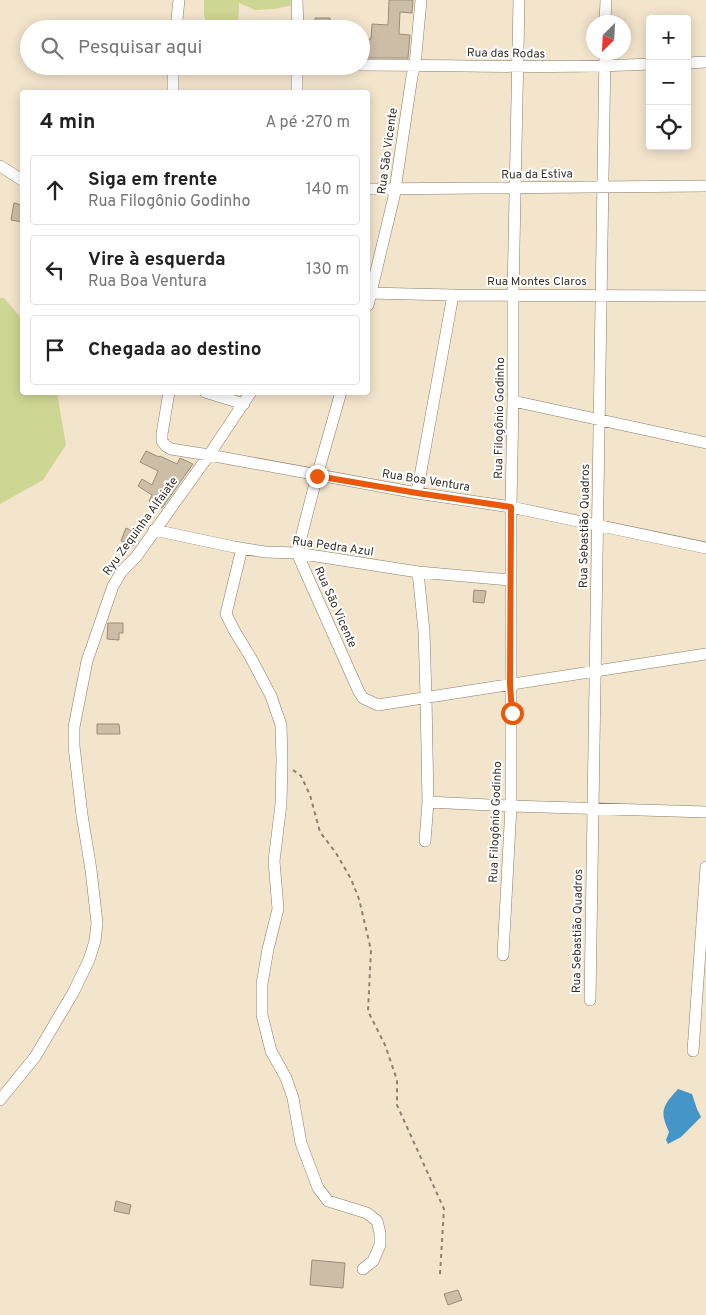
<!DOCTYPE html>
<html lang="pt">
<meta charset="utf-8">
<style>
:root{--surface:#fff;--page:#f6f6f6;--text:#222;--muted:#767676;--line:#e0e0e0}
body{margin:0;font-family:Overpass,sans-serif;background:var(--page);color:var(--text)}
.controls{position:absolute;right:15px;top:15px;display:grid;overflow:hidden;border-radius:5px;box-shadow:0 2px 12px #0003}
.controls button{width:45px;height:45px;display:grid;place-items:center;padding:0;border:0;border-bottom:1px solid var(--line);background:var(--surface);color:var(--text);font:25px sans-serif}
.compass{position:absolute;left:586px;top:15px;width:45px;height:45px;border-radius:50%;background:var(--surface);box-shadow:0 2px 12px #0003;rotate:204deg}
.stop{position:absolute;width:15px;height:15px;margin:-11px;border:4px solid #ea580c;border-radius:50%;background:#fff}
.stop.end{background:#ea580c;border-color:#fff;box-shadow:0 1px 5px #0008}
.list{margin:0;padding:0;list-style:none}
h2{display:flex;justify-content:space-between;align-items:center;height:65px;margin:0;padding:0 20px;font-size:21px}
h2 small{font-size:16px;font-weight:400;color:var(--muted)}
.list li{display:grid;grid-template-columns:32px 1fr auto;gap:15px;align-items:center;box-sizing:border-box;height:70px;margin:0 10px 10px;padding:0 10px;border:1px solid var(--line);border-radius:5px}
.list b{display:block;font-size:19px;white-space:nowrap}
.list p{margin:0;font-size:16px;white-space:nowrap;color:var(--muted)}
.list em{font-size:16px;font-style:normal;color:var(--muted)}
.icon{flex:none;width:28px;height:28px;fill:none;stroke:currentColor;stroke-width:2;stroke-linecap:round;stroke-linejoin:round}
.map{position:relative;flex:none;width:706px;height:1315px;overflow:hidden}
.search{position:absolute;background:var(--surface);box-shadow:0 2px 12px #0003;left:20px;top:20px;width:350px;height:55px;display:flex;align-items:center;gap:12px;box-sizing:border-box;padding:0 18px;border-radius:28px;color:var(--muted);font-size:19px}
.panel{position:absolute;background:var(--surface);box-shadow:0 2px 12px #0003;left:20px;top:90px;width:350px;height:305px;border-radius:5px}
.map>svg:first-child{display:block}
</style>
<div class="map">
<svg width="706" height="1315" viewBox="0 0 706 1315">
<rect width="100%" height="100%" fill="#f3e4cc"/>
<path fill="#ced693" d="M204,0H291L292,5L275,9L255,10L239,3L238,28L207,24L204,15Z
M0,298H4L22,319V392L57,393L66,445L43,480L0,504Z"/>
<path fill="#4595c9" d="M678,1089L692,1094L697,1109L701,1117L681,1137L668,1144L666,1140L669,1132C659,1110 663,1106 678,1089Z"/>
<path fill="#ccbda7" stroke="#9a8d77" d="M389,0H413L412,13L400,12L399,34L410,35L408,58H361V40H370V38H371L372,24L388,25Z
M315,18H330V29H315Z
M14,203L22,205V222L11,220Z
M146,451L159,457L160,456L177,464L180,458L193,464L162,508L149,501L152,495L138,486L142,479L152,485L158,471L140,462Z
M126,528L138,534L133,546L121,541Z
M474,590L486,591L484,603L473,602Z
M108,623H123V633H119V640L107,639Z
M97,724H119L120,734H97Z
M116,1201L131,1205L129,1214L114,1211Z
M312,1260L345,1263L343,1288L310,1285Z
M458,1290L462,1300L448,1305L444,1294Z"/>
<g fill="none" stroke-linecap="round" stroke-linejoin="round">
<g stroke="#8a7d67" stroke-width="12">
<path id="minor" d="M297,0L298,29
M605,22L606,0
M176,29L179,0
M687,63L706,62
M361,65C457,65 554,69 650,64
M173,66V92
M250,66H279
M297,66V92
M0,166L22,180
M368,189L706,186
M368,293L453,295L706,296
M368,305L396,188V183L412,76L415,65L421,0
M169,392L162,434V441L166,446L171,449L209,455L417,493L511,507L706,548
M205,392L244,404
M341,392L317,476L297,553L359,692L363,698L378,705L706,654
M513,401L706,443
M417,493L453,295
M154,530L234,547L265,552L297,553L418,572L510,580
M242,548L226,614L234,630L251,658L271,696L281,725L282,760L281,804L274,861L278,909L268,949L262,984V1015L271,1051L286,1078L293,1098L301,1143L318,1188L328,1201L367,1213L377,1221L380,1233V1245L373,1261L363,1269
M418,572L424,631L426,697L428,802L425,841
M428,802L511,806L706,812
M503,955L511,806V507L513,401V295L519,0
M590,1000L605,52
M693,1051L706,867
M0,1100L35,1057L73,993L89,960L95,941L97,923L91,870L82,815L74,746V727L87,661L113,586L122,571L136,557L209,455L251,392"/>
</g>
<path stroke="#8c8273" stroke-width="2" stroke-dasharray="4 4" stroke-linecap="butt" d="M293,770L301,776L310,795L320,832L336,853L351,879L359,899L371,950L368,1011L385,1045L397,1080V1105L444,1209L440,1274"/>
<use href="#minor" stroke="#fff" stroke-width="11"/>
</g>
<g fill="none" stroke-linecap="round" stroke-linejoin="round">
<path stroke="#ea580c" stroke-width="6" d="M317,476L417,493L511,507L510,684L512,713"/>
</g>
<g text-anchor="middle" stroke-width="4" stroke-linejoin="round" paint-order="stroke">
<g font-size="12" fill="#383229" stroke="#fff">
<text transform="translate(506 53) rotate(1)" y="4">Rua das Rodas</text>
<text transform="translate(387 151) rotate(-82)" y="4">Rua São Vicente</text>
<text transform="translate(537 174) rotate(-1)" y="4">Rua da Estiva</text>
<text x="537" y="285">Rua Montes Claros</text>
<text transform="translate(499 418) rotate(-89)" y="4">Rua Filogônio Godinho</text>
<text transform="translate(426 480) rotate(9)" y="4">Rua Boa Ventura</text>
<text transform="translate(140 526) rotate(-54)" y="4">Ryu Zequinha Alfaiate</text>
<text transform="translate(584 526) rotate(-89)" y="4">Rua Sebastião Quadros</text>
<text transform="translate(333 546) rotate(8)" y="4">Rua Pedra Azul</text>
<text transform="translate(336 607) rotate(66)" y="4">Rua São Vicente</text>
<text transform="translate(495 822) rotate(-88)" y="4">Rua Filogônio Godinho</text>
<text transform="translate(577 931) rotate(-89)" y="4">Rua Sebastião Quadros</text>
</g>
</g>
</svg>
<div class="controls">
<button>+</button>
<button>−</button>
<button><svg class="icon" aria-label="locate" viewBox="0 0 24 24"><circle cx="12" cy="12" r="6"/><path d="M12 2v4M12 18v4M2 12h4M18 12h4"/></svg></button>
</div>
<svg class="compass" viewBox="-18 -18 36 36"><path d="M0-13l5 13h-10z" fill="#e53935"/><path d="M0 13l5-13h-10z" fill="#767676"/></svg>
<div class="stop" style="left:512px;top:713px"></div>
<div class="stop end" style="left:317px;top:476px"></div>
<div class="search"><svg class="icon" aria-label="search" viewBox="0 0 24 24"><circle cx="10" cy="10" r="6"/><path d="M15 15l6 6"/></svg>Pesquisar aqui</div>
<section class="panel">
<h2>4 min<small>A pé · 270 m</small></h2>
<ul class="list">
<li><svg class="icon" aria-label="ahead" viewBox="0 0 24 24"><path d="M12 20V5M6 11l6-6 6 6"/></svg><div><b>Siga em frente</b><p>Rua Filogônio Godinho</p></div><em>140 m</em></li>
<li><svg class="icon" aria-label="left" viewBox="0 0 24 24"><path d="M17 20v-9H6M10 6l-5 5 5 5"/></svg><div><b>Vire à esquerda</b><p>Rua Boa Ventura</p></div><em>130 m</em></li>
<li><svg class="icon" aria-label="arrive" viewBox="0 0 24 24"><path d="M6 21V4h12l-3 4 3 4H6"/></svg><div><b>Chegada ao destino</b></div></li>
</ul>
</section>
</div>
